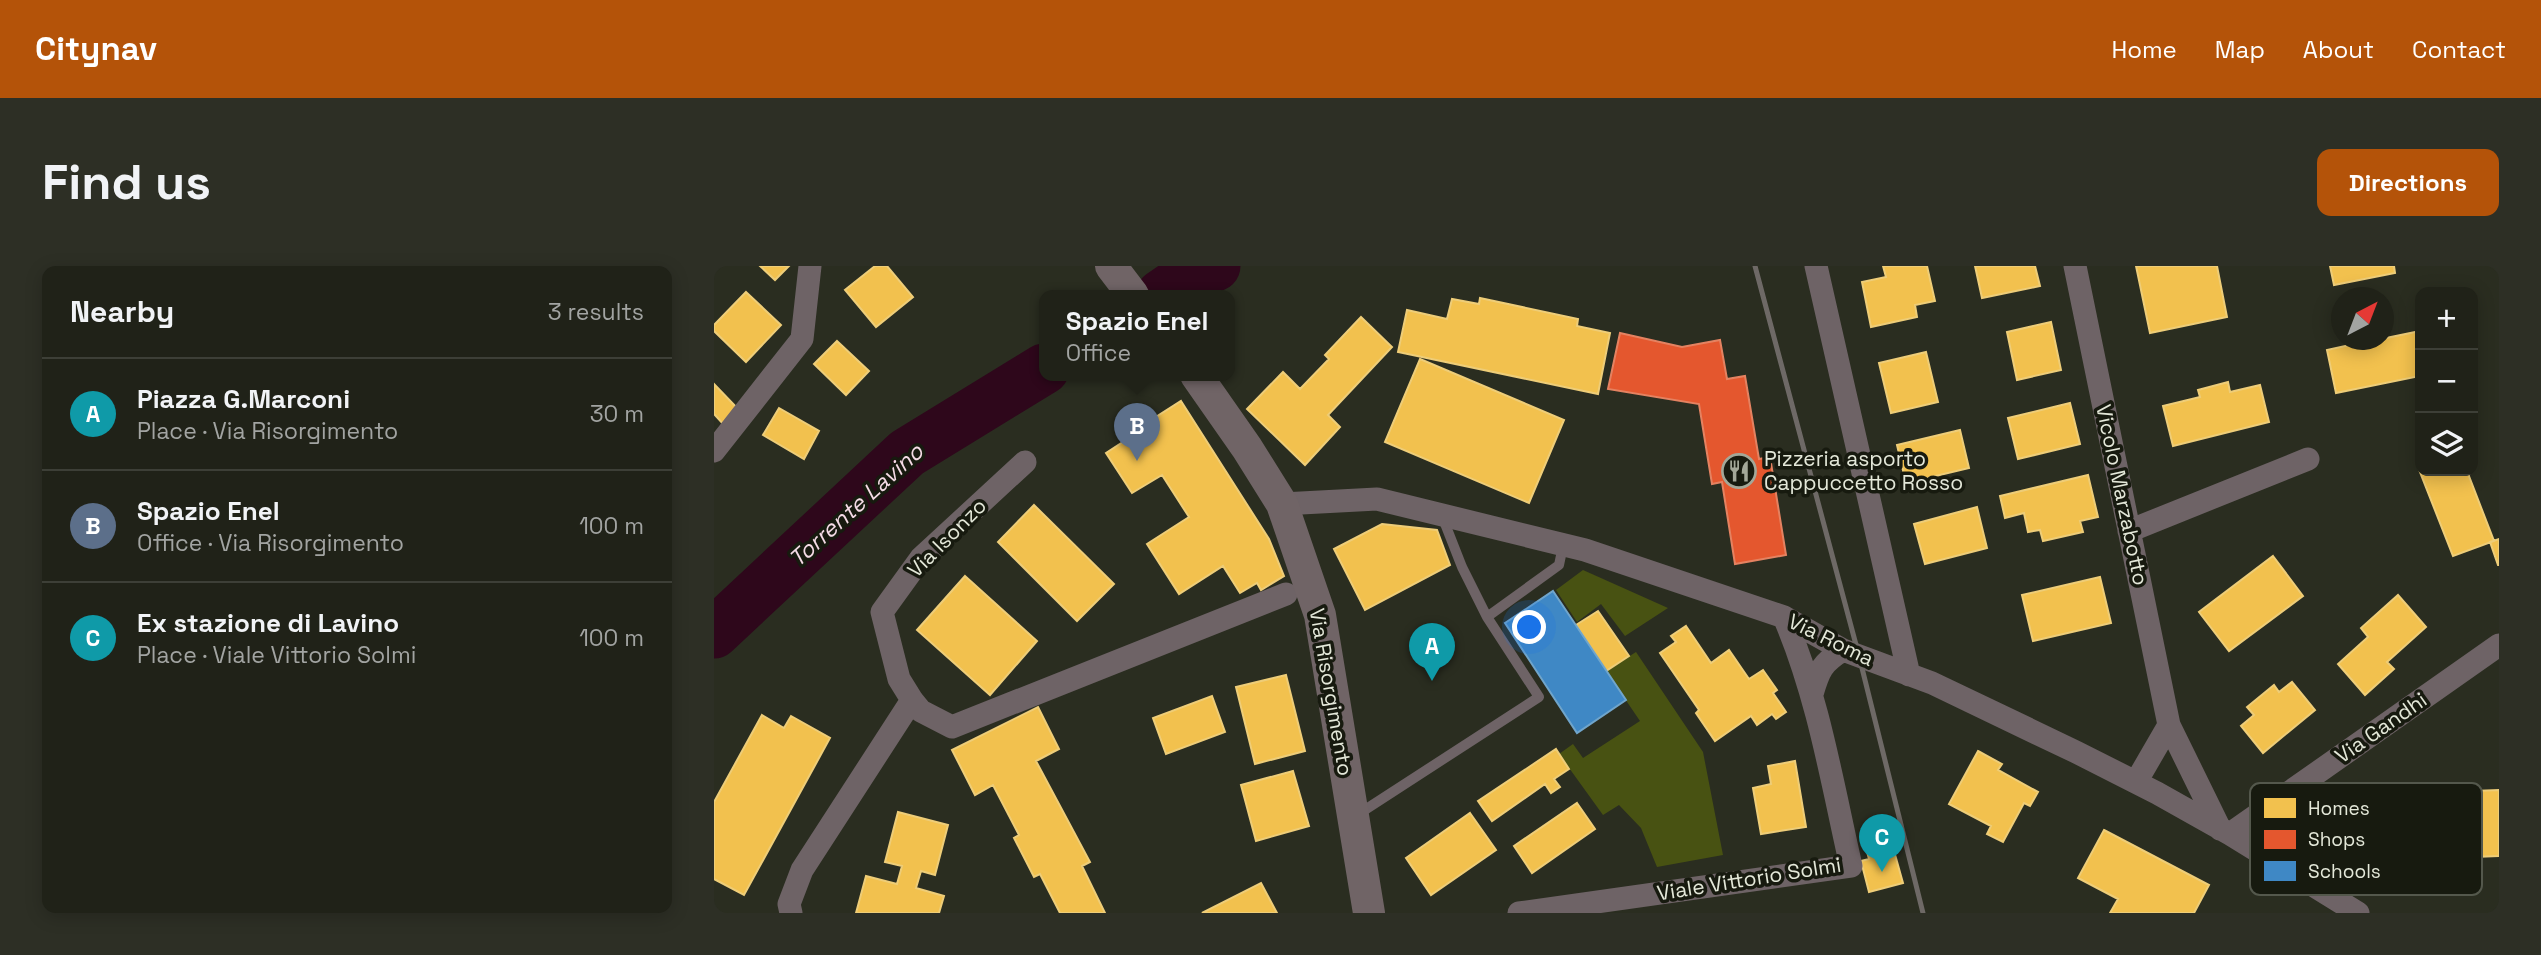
<!DOCTYPE html>
<meta charset="utf-8">
<style>
:root{--surface:#202218;--page:#2d2f25;--text:#f1f3f6;--muted:#a2a4a2;--line:#3d3f37;--accent:#b45309}
body{margin:0;font-family:"Space Grotesk",sans-serif;background:var(--page);color:var(--text)}
.controls{position:absolute;right:21px;top:21px;display:grid;overflow:hidden;border-radius:14px;box-shadow:0 4px 18px #0003}
.controls button{width:63px;height:63px;display:grid;place-items:center;padding:0;border:0;border-bottom:2px solid var(--line);background:var(--surface);color:var(--text);font:35px sans-serif}
.compass{position:absolute;left:1617px;top:21px;width:63px;height:63px;border-radius:50%;background:var(--surface);box-shadow:0 4px 18px #0003;rotate:42deg}
.you{position:absolute;left:816px;top:362px;width:24px;height:24px;margin:-18px;border:5px solid #fff;border-radius:50%;background:#1a73e8;box-shadow:0 0 0 10px #1a73e833}
.badge{display:grid;place-items:center;width:46px;height:46px;border-radius:50%;background:var(--accent);color:#fff;font-size:23px;font-weight:700}
.pin{position:absolute;translate:-50% -58px;filter:drop-shadow(0 2px 4px #0008)}
.pin::after{content:'';position:absolute;top:37px;width:24px;height:21px;background:inherit;clip-path:polygon(0 0,100% 0,50% 100%)}
.popup{position:absolute;left:325px;top:24px;width:196px;height:91px;box-sizing:border-box;display:grid;place-content:center;border-radius:14px;background:var(--surface);filter:drop-shadow(0 2px 5px #0005);font-size:23px;white-space:nowrap;color:var(--muted)}
.popup b{font-size:26px;color:var(--text)}
.popup::after{content:'';position:absolute;left:50%;top:100%;margin-left:-14px;border:14px solid transparent;border-top-color:var(--surface)}
.list{margin:0;padding:0;list-style:none}
h2{display:flex;justify-content:space-between;align-items:center;height:91px;margin:0;padding:0 28px;font-size:30px}
h2 small{font-size:23px;font-weight:400;color:var(--muted)}
.list li{display:grid;grid-template-columns:46px 1fr auto;gap:21px;align-items:center;box-sizing:border-box;height:112px;padding:0 28px;border-top:2px solid var(--line)}
.list b{display:block;font-size:26px;white-space:nowrap}
.list p{margin:0;font-size:23px;white-space:nowrap;color:var(--muted)}
.list em{font-size:23px;font-style:normal;color:var(--muted)}
.icon{flex:none;width:38px;height:38px;fill:none;stroke:currentColor;stroke-width:2;stroke-linecap:round;stroke-linejoin:round}
.map{position:relative;flex:none;width:1785px;height:647px;overflow:hidden;border-radius:14px}
header{display:flex;align-items:center;gap:42px;box-sizing:border-box;height:98px;padding:0 35px;background:var(--accent);color:#fff}
header strong{font-size:33px}
nav{display:flex;gap:38px;margin-inline-start:auto;font-size:24px}
.intro{display:flex;align-items:center;justify-content:space-between;box-sizing:border-box;height:168px;padding:0 42px}
h1{margin:0;font-size:49px}
.button{padding:18px 32px;border-radius:14px;background:var(--accent);color:#fff;font-size:24px;font-weight:700}
main{display:flex;gap:42px;padding:0 42px}
aside{flex:1;background:var(--surface);border-radius:14px;box-shadow:0 4px 18px #0003}
.map>svg:first-child{display:block}
</style>
<header>
<strong>Citynav</strong>
<nav><a>Home</a><a>Map</a><a>About</a><a>Contact</a></nav>
</header>
<div class="intro"><h1>Find us</h1><a class="button">Directions</a></div>
<main>
<aside>
<h2>Nearby<small>3 results</small></h2>
<ul class="list">
<li><span class="badge" style="background:#0f9aa8">A</span><div><b>Piazza G.Marconi</b><p>Place · Via Risorgimento</p></div><em>30 m</em></li>
<li><span class="badge" style="background:#5c6f8a">B</span><div><b>Spazio Enel</b><p>Office · Via Risorgimento</p></div><em>100 m</em></li>
<li><span class="badge" style="background:#0f9aa8">C</span><div><b>Ex stazione di Lavino</b><p>Place · Viale Vittorio Solmi</p></div><em>100 m</em></li>
</ul>
</aside>
<div class="map">
<svg width="1785" height="647" viewBox="0 0 1785 647">
<rect width="100%" height="100%" fill="#2a2d20"/>
<path fill="#485212" d="M869,304L954,342L911,370L887,338L863,356L842,324Z
M922,386L989,486L1009,589L943,601L927,562L905,539L889,549L845,488L859,478L869,492L926,455L892,405Z"/>
<path fill="#f2c14e" stroke="#eecd78" stroke-width="2" d="M46,0H75L61,14Z
M161,0H173L199,31L162,61L131,24Z
M1169,0H1213L1221,35L1201,39L1203,51L1157,61L1148,16L1172,11Z
M1261,0H1321L1326,20L1268,32Z
M1422,0H1503L1513,51L1436,67Z
M1616,0H1680L1681,7L1620,19Z
M32,26L67,59L32,96L0,65V59Z
M766,32L864,53L863,60L896,67L884,128L684,86L693,44L733,53L738,33L765,38Z
M647,51L678,81L614,149L626,161L591,199L533,143L569,106L586,123L615,93L611,89Z
M1337,56L1347,104L1303,114L1293,66Z
M1671,64L1672,72L1706,65V110L1622,127L1613,84L1645,77V74H1670Z
M123,75L155,105L132,129L100,98Z
M1212,86L1224,136L1177,147L1165,97Z
M706,93L850,154L815,237L671,176Z
M1514,116L1516,126L1546,119L1555,156L1459,180L1449,140L1486,131L1484,124Z
M0,118L26,145L11,160L0,148Z
M467,135L555,273L570,310L547,324L543,317L526,327L509,300L465,328L433,278L475,251L448,209L418,227L392,187L421,168L420,165Z
M1356,137L1366,178L1304,193L1294,152Z
M65,142L105,165L90,193L49,169Z
M1246,164L1255,202L1192,217L1183,179Z
M1706,200V205H1753L1780,275L1739,290L1704,201Z
M1374,209L1384,251L1366,255L1369,266L1329,275L1326,264L1314,266L1310,247L1291,252L1286,230Z
M320,239L400,318L363,355L284,276Z
M1263,241L1273,282L1211,298L1200,258Z
M668,258L723,264L736,299L651,344L620,283Z
M1785,273V299H1784L1776,276Z
M1559,290L1589,330L1515,385L1485,346Z
M251,310L323,375L276,429L203,364Z
M1386,311L1397,357L1319,375L1308,329Z
M1684,329L1712,361L1673,396L1680,403L1651,429L1624,398L1654,371L1647,362Z
M884,345L915,390L892,405L862,359Z
M972,360L997,397L1015,384L1035,413L1049,404L1063,424L1059,427L1072,446L1062,453L1058,448L1043,459L1037,450L1001,475L982,447L985,444L946,387L962,376L957,370Z
M572,409L591,485L541,498L522,421Z
M1578,416L1601,444L1549,487L1527,460L1540,449L1533,441L1560,419L1565,426Z
M498,430L511,466L452,488L439,452Z
M324,441L345,483L322,495L376,596L368,600L391,647H346L326,608L320,611L300,572L305,569L279,519L261,529L238,484Z
M48,449L70,462L77,450L116,472L30,629L0,613V536Z
M842,483L855,503L840,513L846,521L837,527L831,518L778,555L764,535Z
M1264,485L1288,498L1284,504L1324,526L1316,540L1310,537L1289,576L1273,568L1277,560L1235,538Z
M1081,495L1092,561L1047,568L1039,522L1057,518L1054,500Z
M579,505L595,560L542,575L527,519Z
M1785,524V590L1685,594L1682,528Z
M863,537L881,563L818,607L800,580Z
M184,546L234,559L221,609L207,605L202,622L230,630L225,647H142L152,610L183,618L188,600L171,596Z
M756,547L782,584L717,629L692,592Z
M1390,564L1495,619L1480,647H1396L1404,633L1364,612Z
M1170,567L1175,586L1180,585L1189,617L1155,626L1147,595L1155,593L1149,572Z
M547,617L563,647H488Z"/>
<path fill="#e4572e" stroke="#e48261" stroke-width="2" d="M906,67L968,81L1006,74L1013,113L1031,110L1045,193L1056,191L1072,289L1021,298L1008,216L998,218L985,138L894,123Z"/>
<path fill="#3f88c5" stroke="#70a5cb" stroke-width="2" d="M839,325L912,434L863,467L791,357Z"/>
<g fill="none" stroke-linecap="round" stroke-linejoin="round">
<path stroke="#2e071b" stroke-width="51" d="M447,29L472,12L501,0
M0,367L193,187L330,103"/>
<path stroke="#6e6366" stroke-width="10" d="M728,250L748,301L773,351
M643,549L825,431L773,351L845,299L849,280"/>
<path stroke="#6e6366" stroke-width="23" d="M1102,0L1195,409
M1361,0L1455,459
M0,185L88,73L96,0
M311,196L207,292L168,346L185,413L198,434L207,445L238,461L572,328
M568,238L663,233L871,284L1070,351L1129,384L1218,417L1362,486L1443,527L1516,568L1644,647
M1415,265L1594,193
M1098,428C1105,404 1108,397 1129,384
M1422,516L1455,459L1506,563
M1516,568L1785,379
M77,647L75,638L88,604L198,434
M805,647L1137,600C1118,516 1104,430 1070,351"/>
<path stroke="#706466" stroke-width="32" d="M397,0L419,29
M482,109L533,182L568,238L606,349L655,647"/>
<path stroke="#6e6966" stroke-width="5" d="M1041,0L1145,390L1209,647"/>
</g>
<defs>
<g id="restaurant-ring" transform="scale(1.75)"><circle r="9.5" fill="#171a0f" stroke="#a3a798" stroke-width="1.5"/><path d="M-5-6h1v4h1v-4h1v4h1v-4h1v5L-1.5 .5V6h-2V.5L-5-1ZM5-6V6H3V1.5H1.5Q1.5-4 5-6Z" fill="#a3a798"/></g>
</defs>
<g fill-rule="evenodd">
<use href="#restaurant-ring" x="1025" y="205"/>
</g>
<g text-anchor="middle" stroke-width="7" stroke-linejoin="round" paint-order="stroke">
<g font-size="21" fill="#e4e8d9" stroke="#171a0f" text-anchor="start">
<text x="1050" y="200">Pizzeria asporto<tspan x="1050" dy="24">Cappuccetto Rosso</tspan></text>
</g>
<g font-size="21" fill="#e4e8d9" stroke="#171a0f">
<text transform="translate(1408 229) rotate(78)" y="7">Vicolo Marzabotto</text>
<text transform="translate(233 272) rotate(-45)" y="7">Via Isonzo</text>
<text transform="translate(1117 374) rotate(26)" y="7">Via Roma</text>
<text transform="translate(617 426) rotate(80)" y="7">Via Risorgimento</text>
<text transform="translate(1667 462) rotate(-35)" y="7">Via Gandhi</text>
<text transform="translate(1035 613) rotate(-9)" y="7">Viale Vittorio Solmi</text>
</g>
<g font-size="23" font-style="italic" fill="#f5dbe6" stroke="#171a0f">
<text transform="translate(142 239) rotate(-42)" y="8">Torrente Lavino</text>
</g>
</g>
<rect x="1536" y="517" width="232" height="112" rx="10" fill="#171a0f" stroke="#54584c" stroke-width="2"/>
<rect x="1550" y="532" width="32" height="20" fill="#f2c14e"/>
<rect x="1550" y="564" width="32" height="19" fill="#e4572e"/>
<rect x="1550" y="595" width="32" height="20" fill="#3f88c5"/>
<g font-size="19" fill="#e4e8d9">
<text x="1594" y="549">Homes</text>
<text x="1594" y="580">Shops</text>
<text x="1594" y="612">Schools</text>
</g>
</svg>
<div class="controls">
<button>+</button>
<button>−</button>
<button><svg class="icon" aria-label="layers" viewBox="0 0 24 24"><path d="M12 4l9 5-9 5-9-5zM3 14l9 5 9-5"/></svg></button>
</div>
<svg class="compass" viewBox="-18 -18 36 36"><path d="M0-13l5 13h-10z" fill="#e53935"/><path d="M0 13l5-13h-10z" fill="#a2a4a2"/></svg>
<div class="you"></div>
<div class="pin badge" style="left:718px;top:415px;background:#0f9aa8">A</div>
<div class="pin badge" style="left:423px;top:195px;background:#5c6f8a">B</div>
<div class="popup"><b>Spazio Enel</b>Office</div>
<div class="pin badge" style="left:1168px;top:606px;background:#0f9aa8">C</div>
</div>
</main>
